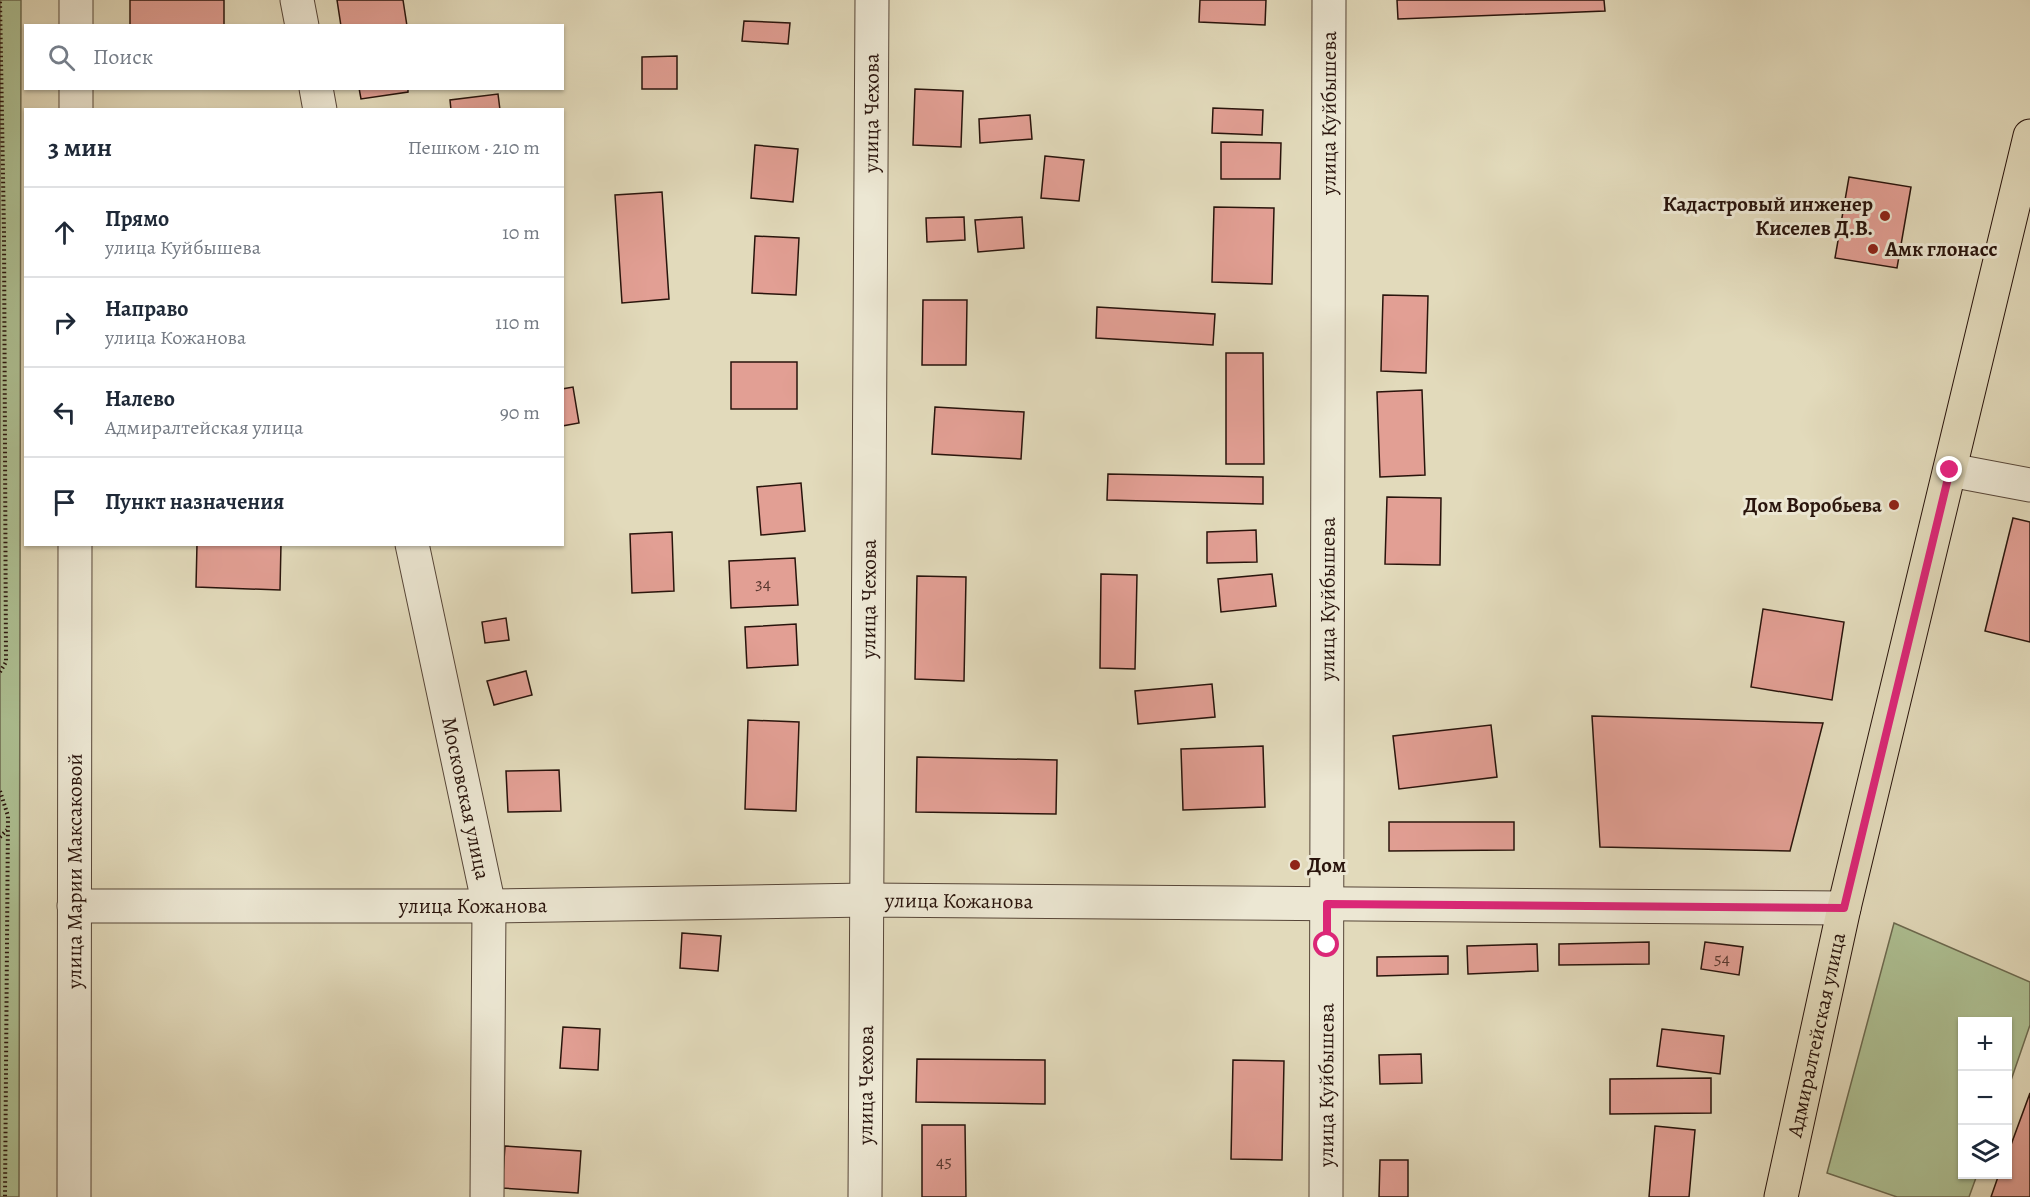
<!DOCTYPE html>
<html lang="ru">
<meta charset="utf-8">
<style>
:root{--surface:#fff;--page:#f2f2f3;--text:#1f2937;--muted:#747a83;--line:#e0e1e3}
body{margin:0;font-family:Alegreya,serif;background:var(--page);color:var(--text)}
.controls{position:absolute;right:18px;bottom:18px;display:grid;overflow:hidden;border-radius:0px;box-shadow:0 2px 4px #0004}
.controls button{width:54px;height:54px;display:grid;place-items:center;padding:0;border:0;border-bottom:2px solid var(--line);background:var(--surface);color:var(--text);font:30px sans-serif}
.stop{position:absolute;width:18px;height:18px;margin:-14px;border:4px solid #db2777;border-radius:50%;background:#fff}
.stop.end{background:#db2777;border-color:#fff;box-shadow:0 2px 6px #0008}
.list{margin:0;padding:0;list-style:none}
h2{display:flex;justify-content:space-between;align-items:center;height:78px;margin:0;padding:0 24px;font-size:26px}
h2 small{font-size:20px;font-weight:400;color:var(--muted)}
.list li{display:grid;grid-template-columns:39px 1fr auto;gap:18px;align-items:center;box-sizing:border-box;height:90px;padding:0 24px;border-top:2px solid var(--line)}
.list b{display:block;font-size:22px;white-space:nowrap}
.list p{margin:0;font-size:20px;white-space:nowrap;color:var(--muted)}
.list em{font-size:20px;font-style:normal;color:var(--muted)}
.icon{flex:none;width:33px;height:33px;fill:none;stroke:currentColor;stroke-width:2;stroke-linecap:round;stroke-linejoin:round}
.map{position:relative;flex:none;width:2030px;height:1197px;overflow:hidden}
.search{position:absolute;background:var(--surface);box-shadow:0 2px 4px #0004;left:24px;top:24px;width:540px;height:66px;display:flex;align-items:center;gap:15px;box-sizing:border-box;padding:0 21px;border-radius:0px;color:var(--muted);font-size:22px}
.panel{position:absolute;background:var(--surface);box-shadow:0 2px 4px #0004;left:24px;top:108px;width:540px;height:438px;border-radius:0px}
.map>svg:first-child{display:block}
</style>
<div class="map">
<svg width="2030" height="1197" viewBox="0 0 2030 1197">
<rect width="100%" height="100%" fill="#e2dabb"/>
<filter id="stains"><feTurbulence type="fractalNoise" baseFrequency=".00333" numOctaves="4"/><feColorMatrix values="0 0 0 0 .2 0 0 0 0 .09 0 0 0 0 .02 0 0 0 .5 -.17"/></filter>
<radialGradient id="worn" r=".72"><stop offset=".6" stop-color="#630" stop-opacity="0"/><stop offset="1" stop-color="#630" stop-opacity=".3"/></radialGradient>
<path fill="#aec194" stroke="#6c6a50" stroke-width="1.5" d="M0,0H21L19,1197H0Z
M1894,923L2030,982V1025L2008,1089V1022H1962V1174L1977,1175L1969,1197H1897L1827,1173Z"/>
<path fill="#e29f94" stroke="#29140c" stroke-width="1.5" d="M130,0H224V26H130Z
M337,0H403L407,26H341Z
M1200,0H1266L1265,25L1199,22Z
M1397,0H1604L1605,11L1398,19Z
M744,21L790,23L788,44L742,41Z
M677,56V89H642V57Z
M359,88H408V92L361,99Z
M915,89L963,91L961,147L913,145Z
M498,94L500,110H451L450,100Z
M1213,108L1263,110L1262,135L1212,133Z
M1030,115L1032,139L980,143L979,119Z
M1221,142L1281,143L1280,179H1221Z
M755,145L798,149L793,202L751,198Z
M1045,156L1084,160L1079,201L1041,198Z
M1849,177L1911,187L1897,268L1835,258Z
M662,192L669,299L622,303L615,195Z
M1214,207L1274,208L1272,284L1212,282Z
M964,217L965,240L927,242L926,218Z
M1022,217L1024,248L978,252L975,220Z
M755,236L799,238L796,295L752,293Z
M1383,295L1428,296L1426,373L1381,371Z
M923,300H967L966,365H922Z
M1097,307L1215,314L1213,345L1096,338Z
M1226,353H1263L1264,464H1226Z
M731,362H797V409H731Z
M573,387L579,423L562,426V389Z
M1422,390L1425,475L1380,477L1377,392Z
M935,407L1024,412L1021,459L932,454Z
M1108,474L1263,477V504L1107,500Z
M801,483L805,531L761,535L757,487Z
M1387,497L1441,498L1440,565L1385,564Z
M2013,518L2030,522V642L1985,631Z
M1256,530L1257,562L1207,563V532Z
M672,532L674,591L632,593L630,534Z
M197,544H281L280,590L196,587Z
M795,558L798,605L731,608L729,561Z
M1101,574L1137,575L1135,669L1100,668Z
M1272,574L1276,606L1221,612L1218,579Z
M917,576L966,577L964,681L915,679Z
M1763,609L1844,622L1832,700L1751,687Z
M506,618L509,640L485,643L482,622Z
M796,624L798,665L747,668L745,627Z
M526,671L532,695L494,705L487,681Z
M1212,684L1215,717L1138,724L1135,691Z
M1592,716L1823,723L1790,851L1600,847Z
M748,720L799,722L796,811L745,809Z
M1491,725L1497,777L1399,789L1393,736Z
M1263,746L1265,807L1183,810L1181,749Z
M917,757L1057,760L1056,814L916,812Z
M559,770L561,811L508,812L506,771Z
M1389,822H1514V850L1389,851Z
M682,933L721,936L718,971L680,968Z
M1649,942V964L1559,965V944Z
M1705,942L1743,947L1739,975L1701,969Z
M1537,944L1538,971L1468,974L1467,946Z
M1448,956V974L1377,976V957Z
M563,1027L600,1029L598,1070L560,1068Z
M1662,1029L1724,1036L1720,1074L1657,1066Z
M1421,1054L1422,1083L1380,1084L1379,1055Z
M917,1059L1045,1060V1104L916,1102Z
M1233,1060L1284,1061L1282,1160L1231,1159Z
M1711,1078V1113L1610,1114V1079Z
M2030,1093V1197H1991L1999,1174H2008V1153Z
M922,1125H965L966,1197H922Z
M1655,1126L1695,1130L1689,1197H1649Z
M505,1146L581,1151L578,1193L502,1188Z
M1380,1160H1408V1197H1379Z"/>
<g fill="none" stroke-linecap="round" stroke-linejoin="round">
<g stroke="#574638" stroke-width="35">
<g id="minor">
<path d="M297,0L302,26"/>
<path d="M76,26V0"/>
<path d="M316,88L320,110"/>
<path d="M76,110V88"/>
<path d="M1950,470L2030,485"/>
<path id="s1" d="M412,544L489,906L487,1197"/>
<path id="s2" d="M74,906H489L867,900L1844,908"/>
<path id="s3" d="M74,1197L75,544"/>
<path id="s4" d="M865,1197L872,0"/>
<path id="s5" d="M1326,1197L1329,0"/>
</g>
</g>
<g stroke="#29140c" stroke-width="35">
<g id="major">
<path id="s6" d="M1781,1197L1844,908L2030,136"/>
</g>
</g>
<path stroke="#29140c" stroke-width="4" stroke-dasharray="1.5 3" stroke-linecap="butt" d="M0,672L6,662L4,233L0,0
M0,791L8,816L5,1197
M0,837L7,830"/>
<use href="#minor" stroke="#ece7d3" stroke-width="33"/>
<use href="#major" stroke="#e2dabb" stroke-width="33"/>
</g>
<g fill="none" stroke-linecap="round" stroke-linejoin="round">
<path stroke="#db2777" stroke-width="8" d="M1327,945V904L1844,908L1950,470"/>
</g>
<g fill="#8f2418" stroke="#ece7d3" stroke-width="2">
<circle cx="1885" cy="216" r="6"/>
<circle cx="1873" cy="249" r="6"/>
<circle cx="1894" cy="505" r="6"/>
<circle cx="1295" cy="865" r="6"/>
</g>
<g text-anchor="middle" stroke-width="6" stroke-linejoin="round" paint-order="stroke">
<g font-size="18" fill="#57372e">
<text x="763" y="589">34</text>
<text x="1722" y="964">54</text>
<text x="944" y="1167">45</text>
</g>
<g font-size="21" fill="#29140c" stroke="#ece7d3">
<text dy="7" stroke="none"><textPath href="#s4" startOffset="1084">улица Чехова</textPath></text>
<text dy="7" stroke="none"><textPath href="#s5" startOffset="1084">улица Куйбышева</textPath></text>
<text dy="7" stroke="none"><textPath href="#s4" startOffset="598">улица Чехова</textPath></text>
<text dy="7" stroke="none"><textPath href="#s5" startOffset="598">улица Куйбышева</textPath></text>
<text dy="7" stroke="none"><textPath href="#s1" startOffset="260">Московская улица</textPath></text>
<text dy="7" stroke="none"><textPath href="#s3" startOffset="326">улица Марии Максаковой</textPath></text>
<text dy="7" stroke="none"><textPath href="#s2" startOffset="885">улица Кожанова</textPath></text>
<text dy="7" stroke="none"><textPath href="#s2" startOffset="399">улица Кожанова</textPath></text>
<text dy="7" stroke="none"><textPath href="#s6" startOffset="166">Адмиралтейская улица</textPath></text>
<text dy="7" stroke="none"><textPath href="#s4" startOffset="112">улица Чехова</textPath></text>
<text dy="7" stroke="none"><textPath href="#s5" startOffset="112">улица Куйбышева</textPath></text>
</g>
<g font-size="21" font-weight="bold" fill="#29140c" stroke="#ece7d3" text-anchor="end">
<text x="1873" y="211">Кадастровый инженер<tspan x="1873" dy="24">Киселев Д.В.</tspan></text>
<text x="1885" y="256" text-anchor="start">Амк глонасс</text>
<text x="1882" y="512">Дом Воробьева</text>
<text x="1307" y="872" text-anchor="start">Дом</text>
</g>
</g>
<rect width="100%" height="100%" filter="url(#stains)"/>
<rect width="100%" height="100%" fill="url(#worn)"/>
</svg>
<div class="controls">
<button>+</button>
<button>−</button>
<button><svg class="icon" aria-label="layers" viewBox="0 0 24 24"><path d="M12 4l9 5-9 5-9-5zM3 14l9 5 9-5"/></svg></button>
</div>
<div class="stop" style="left:1327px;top:945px"></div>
<div class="stop end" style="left:1950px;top:470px"></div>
<div class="search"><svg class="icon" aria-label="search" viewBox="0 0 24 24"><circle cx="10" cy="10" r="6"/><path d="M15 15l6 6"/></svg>Поиск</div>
<section class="panel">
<h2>3 мин<small>Пешком · 210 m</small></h2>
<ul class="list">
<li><svg class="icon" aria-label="ahead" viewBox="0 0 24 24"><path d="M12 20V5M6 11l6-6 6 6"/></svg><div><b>Прямо</b><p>улица Куйбышева</p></div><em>10 m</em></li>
<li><svg class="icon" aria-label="right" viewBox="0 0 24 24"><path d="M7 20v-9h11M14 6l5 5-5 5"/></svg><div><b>Направо</b><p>улица Кожанова</p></div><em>110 m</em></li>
<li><svg class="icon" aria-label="left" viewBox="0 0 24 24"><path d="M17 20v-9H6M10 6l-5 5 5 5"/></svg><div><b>Налево</b><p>Адмиралтейская улица</p></div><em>90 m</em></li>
<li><svg class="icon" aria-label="arrive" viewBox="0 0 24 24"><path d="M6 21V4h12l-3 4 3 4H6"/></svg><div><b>Пункт назначения</b></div></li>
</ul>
</section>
</div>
